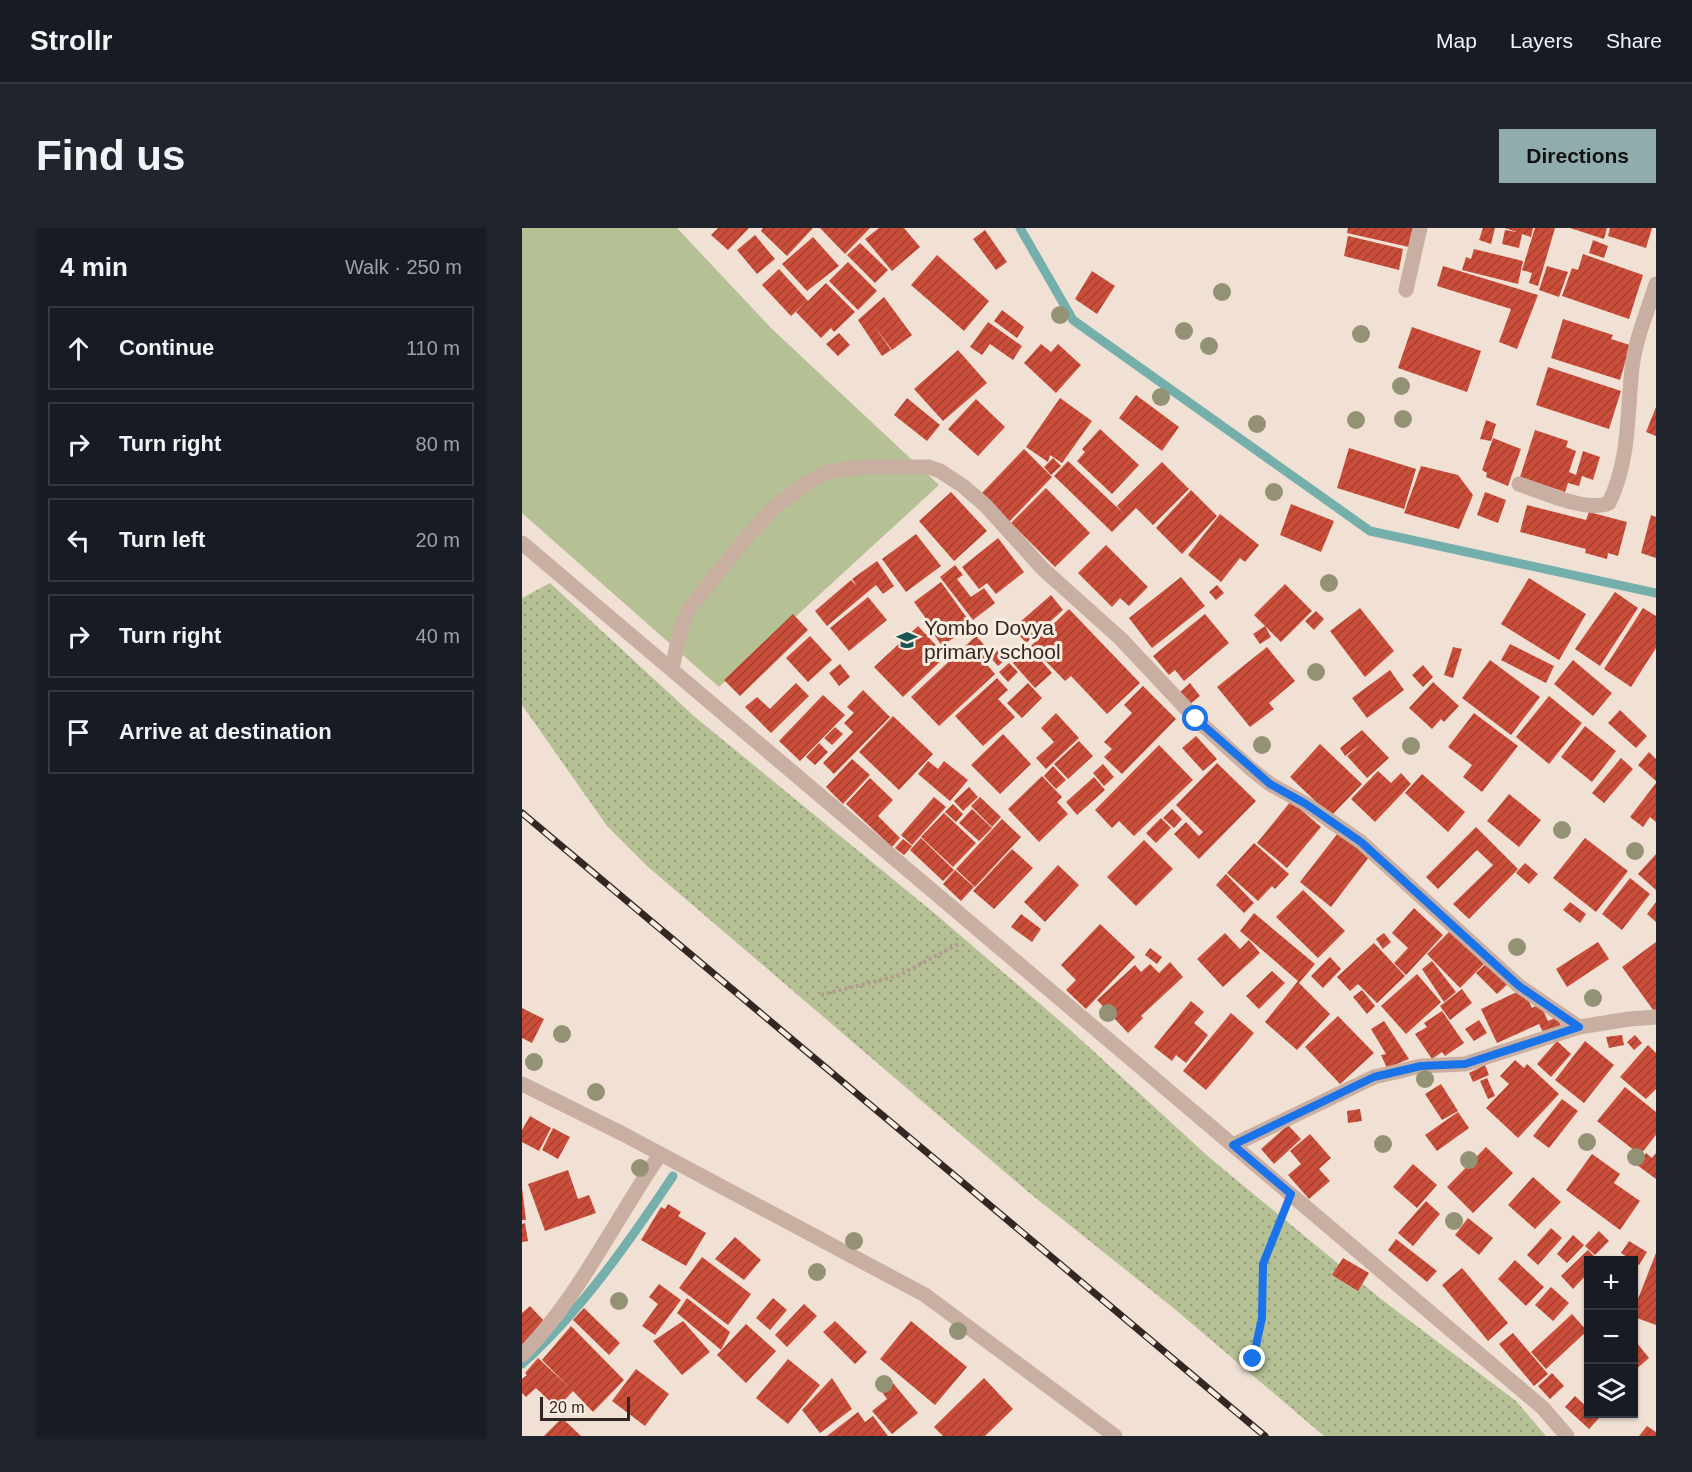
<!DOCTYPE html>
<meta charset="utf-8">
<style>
:root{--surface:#171b24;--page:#20242c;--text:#f1f3f6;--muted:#9ea1a6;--line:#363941;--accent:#90acad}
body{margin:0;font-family:Arial,sans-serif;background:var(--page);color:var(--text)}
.controls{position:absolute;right:18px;bottom:18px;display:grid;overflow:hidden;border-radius:0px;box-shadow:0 2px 4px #0004}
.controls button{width:54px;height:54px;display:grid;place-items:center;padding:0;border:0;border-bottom:2px solid var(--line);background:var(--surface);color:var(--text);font:30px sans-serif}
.scale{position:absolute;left:18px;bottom:15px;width:90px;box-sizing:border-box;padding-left:6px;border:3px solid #332724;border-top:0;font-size:16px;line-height:21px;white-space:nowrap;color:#332724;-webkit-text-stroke:4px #f9ece1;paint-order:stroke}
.stop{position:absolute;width:18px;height:18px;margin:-14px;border:4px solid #1a73e8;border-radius:50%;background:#fff}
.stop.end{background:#1a73e8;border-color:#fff;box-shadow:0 2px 6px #0008}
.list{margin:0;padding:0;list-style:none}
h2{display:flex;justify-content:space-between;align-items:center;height:78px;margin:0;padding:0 24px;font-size:26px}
h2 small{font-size:20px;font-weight:400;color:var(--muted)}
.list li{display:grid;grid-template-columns:39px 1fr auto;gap:18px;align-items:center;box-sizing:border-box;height:84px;margin:0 12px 12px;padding:0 12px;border:2px solid var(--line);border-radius:0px}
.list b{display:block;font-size:22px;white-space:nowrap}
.list em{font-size:20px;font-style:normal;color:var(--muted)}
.icon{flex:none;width:33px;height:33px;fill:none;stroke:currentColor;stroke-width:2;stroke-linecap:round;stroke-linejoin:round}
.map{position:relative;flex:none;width:1134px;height:1208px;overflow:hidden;border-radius:0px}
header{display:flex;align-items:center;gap:36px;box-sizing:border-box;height:84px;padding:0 30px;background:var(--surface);border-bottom:2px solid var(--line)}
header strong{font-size:28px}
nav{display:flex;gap:33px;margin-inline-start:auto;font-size:21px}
.intro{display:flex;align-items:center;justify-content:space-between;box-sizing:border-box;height:144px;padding:0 36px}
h1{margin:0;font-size:42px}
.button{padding:15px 27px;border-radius:0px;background:var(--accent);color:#111;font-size:21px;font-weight:700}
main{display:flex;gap:36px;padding:0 36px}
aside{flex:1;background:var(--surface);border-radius:0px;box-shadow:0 2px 4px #0004}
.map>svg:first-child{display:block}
</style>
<header>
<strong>Strollr</strong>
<nav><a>Map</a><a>Layers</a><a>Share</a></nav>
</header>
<div class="intro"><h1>Find us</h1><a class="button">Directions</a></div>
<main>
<aside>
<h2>4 min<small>Walk · 250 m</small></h2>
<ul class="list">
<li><svg class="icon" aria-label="ahead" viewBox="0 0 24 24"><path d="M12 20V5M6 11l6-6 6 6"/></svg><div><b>Continue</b></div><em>110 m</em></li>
<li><svg class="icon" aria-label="right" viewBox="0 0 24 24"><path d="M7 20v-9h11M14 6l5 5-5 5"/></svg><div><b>Turn right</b></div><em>80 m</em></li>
<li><svg class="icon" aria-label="left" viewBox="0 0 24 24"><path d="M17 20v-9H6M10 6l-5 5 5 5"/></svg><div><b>Turn left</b></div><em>20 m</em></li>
<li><svg class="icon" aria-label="right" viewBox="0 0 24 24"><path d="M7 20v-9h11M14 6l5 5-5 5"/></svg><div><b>Turn right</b></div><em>40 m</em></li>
<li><svg class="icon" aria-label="arrive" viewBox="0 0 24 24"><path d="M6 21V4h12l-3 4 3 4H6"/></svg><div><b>Arrive at destination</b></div></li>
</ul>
</aside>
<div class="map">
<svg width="1134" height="1208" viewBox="0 0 1134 1208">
<defs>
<pattern id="grass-dots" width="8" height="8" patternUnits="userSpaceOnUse" patternTransform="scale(1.5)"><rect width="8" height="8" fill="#b6c095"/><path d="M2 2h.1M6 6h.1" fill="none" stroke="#959c79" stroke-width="1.8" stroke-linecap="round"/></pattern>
<pattern id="building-hatch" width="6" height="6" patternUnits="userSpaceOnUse" patternTransform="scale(1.5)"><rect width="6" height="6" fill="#ca4e3a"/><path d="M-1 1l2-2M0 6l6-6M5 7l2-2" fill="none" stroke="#a54131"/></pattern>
</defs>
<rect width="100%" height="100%" fill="#f1e1d5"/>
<path fill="url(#grass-dots)" d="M28,355L173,489L411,684L545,799L689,931L859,1071L994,1173L1024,1208H802L649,1078L505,963L125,638L85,598L0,477V370Z"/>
<path fill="#b6c095" d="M0,0H155L250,101L417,257L197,459L0,285Z"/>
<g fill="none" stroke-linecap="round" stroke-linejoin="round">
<path stroke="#74afab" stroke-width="9" d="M498,0L551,92L848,303L1134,365
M0,1136C59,1083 107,1014 151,948"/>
</g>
<path fill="url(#building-hatch)" d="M196,0H227L206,22L189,7Z
M241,0H291L265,28L239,3Z
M298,0H348L323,26Z
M357,0H382L398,19L370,43L343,11Z
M826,0H892L887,19L825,5Z
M961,0H973L969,16L957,12Z
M983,0H1011L1009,9L1000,6L997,20L980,16L983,2L995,4Z
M1013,0H1033L1016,58L1007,55L1010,45L1000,42Z
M1048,0H1085L1082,11Z
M1088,0H1130L1124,20L1086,8Z
M463,2L485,34L474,42L451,11Z
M233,7L253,31L235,46L215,22Z
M826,8L881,21L877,42L822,28Z
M291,9L317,38L285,63L260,36Z
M1071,12L1086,18L1082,30L1067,25Z
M338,15L366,42L353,55L325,27Z
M952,21L1001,33L996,56L940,42L944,29L949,31Z
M1061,26L1121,47L1107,91L1040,68L1050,40L1056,42Z
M415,27L467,73L442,103L389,57Z
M326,34L355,63L336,82L307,53Z
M921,38L1016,67L995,121L977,114L989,81L915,58Z
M1025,38L1046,44L1037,69L1017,62Z
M257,41L286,73L304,55L333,84L312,104L309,100L299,110L274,84L284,74L269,88L240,57Z
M570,43L593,58L575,86L553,71Z
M362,69L390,107L370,122L350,95L369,122L360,128L336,92Z
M480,82L502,99L495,110L472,93Z
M1041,91L1091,107L1089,111L1108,117L1098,152L1029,130Z
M466,94L500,118L491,132L468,116L460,127L448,119Z
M890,99L959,123L945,164L876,140Z
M317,105L328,117L316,128L304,116Z
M519,116L529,124L536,116L559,137L534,165L502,135Z
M436,122L465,155L421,193L392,161Z
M1026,139L1099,163L1087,201L1014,177Z
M614,167L657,199L640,223L597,190Z
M385,170L418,197L405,213L372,187Z
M538,170L570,193L540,235L528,227L526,234L504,219Z
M454,171L483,199L456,228L426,201Z
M1134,179V208L1124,204Z
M964,192L974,196L969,213L958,211Z
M578,201L617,237L590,266L555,233L563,224L560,221Z
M1013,202L1046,213L1044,219L1054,223L1047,244L1054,247L1061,223L1078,229L1071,252L1060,248L1057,258L1046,255L1043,264L998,249Z
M971,210L999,221L986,258L964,249L965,245L960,242Z
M827,220L894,241L882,281L815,260Z
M502,221L530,249L487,294L459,266Z
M531,230L539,238L529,247L522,239Z
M546,233L601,285L595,278L640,234L667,261L631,297L614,280L590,304L532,248Z
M899,238L936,247L951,267L937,301L882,285Z
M524,260L568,305L533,339L489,295Z
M669,262L695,288L660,326L634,300Z
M429,264L465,303L432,333L397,293Z
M963,264L984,272L976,295L955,287Z
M769,276L812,293L799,324L758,307Z
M1005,277L1064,292L1067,284L1105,294L1096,328L1086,325L1085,331L1063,325L1064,321L998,304Z
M698,286L737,317L723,334L718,330L699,354L666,327Z
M1129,287L1134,289V330L1119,325Z
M394,306L419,338L384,364L360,331Z
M476,310L502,344L474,366L465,355L457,361L440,339Z
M584,317L626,359L607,378L598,370L590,379L556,345Z
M355,333L372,358L361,366L354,357L305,398L293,383L329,352L335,358L330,351Z
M433,337L441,347L435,351L449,369L462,360L473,375L451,392L418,349Z
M659,349L683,378L630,420L607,390Z
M1007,350L1064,386L1037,432L979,396Z
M419,354L450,397L420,418L411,405L413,403L392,374Z
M763,356L790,383L759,414L732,387Z
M695,357L702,365L694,372L687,364Z
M1093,364L1116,380L1078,438L1053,421Z
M529,367L541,382L504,415L491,400Z
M346,369L365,392L327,423L308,400Z
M838,380L872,423L843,449L808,403Z
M1121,380L1134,388V420L1109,459L1082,441Z
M547,381L618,455L585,486L549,448L543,453L509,418Z
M794,383L802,391L792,402L783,393Z
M271,386L286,402L218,468L202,452Z
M683,386L707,415L662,453L653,442L647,447L631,428Z
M396,398L424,428L381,469L352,439Z
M743,398L749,409L738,416L731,406Z
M288,408L310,432L286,454L264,430Z
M454,408L469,424L461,432L473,446L417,498L389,469Z
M988,416L1032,438L1024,455L979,432Z
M745,419L773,453L747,475L752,481L728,499L695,459Z
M931,419L940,421L931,450L922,447Z
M508,420L530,445L513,460L491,435Z
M476,422L484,431L476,438L469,430Z
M968,432L1018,469L989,507L940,470Z
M1051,432L1090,465L1071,488L1032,456Z
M487,435L496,444L486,454L477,444Z
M318,436L328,449L317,458L307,445Z
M901,437L911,449L901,459L890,447Z
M868,442L882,462L845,490L830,470Z
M475,450L486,462L476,471L493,489L461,518L433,488Z
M911,454L937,478L922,494L919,491L910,501L887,480Z
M274,455L287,468L249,505L223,479L235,469L248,481Z
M506,455L520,470L500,490L485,475Z
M668,455L678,468L668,476L658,464Z
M621,458L654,491L600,546L582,529L590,521L582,514L610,485L602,477Z
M341,462L368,489L312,546L301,535L331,504L322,495L332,485L325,479Z
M301,467L323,487L278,533L257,513Z
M1027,468L1060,495L1027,536L994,509Z
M1098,482L1125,508L1114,520L1086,495Z
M534,485L557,510L524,541L514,530L532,514L519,500Z
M952,485L996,518L960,564L941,549L950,537L926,519Z
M371,488L411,526L377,562L337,524Z
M1063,498L1094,523L1070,554L1039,529Z
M313,499L321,506L310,517L302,510Z
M840,502L867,530L845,550L825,528L840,515L823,528L818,520Z
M481,506L509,536L478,566L449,537Z
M674,508L695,531L681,543L660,520Z
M557,513L571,528L546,551L532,536Z
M297,515L306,524L293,537L284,529Z
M798,516L840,556L809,588L768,549Z
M637,517L671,552L612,608L597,593L590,600L573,582Z
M1127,524L1134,531V553L1116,537Z
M1099,530L1111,541L1082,575L1070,565Z
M330,531L348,547L321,576L304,559Z
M406,533L416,541L422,533L446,552L428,573L396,546Z
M695,535L734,573L677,631L652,606L664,594L677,608L681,604L654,577Z
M581,536L592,549L582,558L571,545Z
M531,538L544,552L534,561L522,548Z
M856,543L869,555L879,545L889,556L853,594L829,571Z
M900,546L943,584L926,604L883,565Z
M520,548L540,569L535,574L546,586L517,614L486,581Z
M572,549L583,562L555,587L544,574Z
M348,550L371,572L356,588L378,610L370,619L324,576Z
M1134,555V594L1128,589L1121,599L1108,589Z
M447,559L456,569L441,583L432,573Z
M987,566L1019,592L997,619L965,593Z
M412,569L424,579L390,617L379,607Z
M458,569L479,589L470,599L449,578Z
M769,573L799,599L765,640L735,615Z
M431,576L441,586L434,594L423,584Z
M450,581L470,600L457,613L437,595Z
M650,581L660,591L652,600L641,590Z
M422,585L454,615L431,639L399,609Z
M639,590L649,600L634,615L624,605Z
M480,591L499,609L453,659L434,641Z
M954,599L996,641L947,691L931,676L971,637L955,622L916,661L904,649Z
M816,605L847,629L809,679L778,654Z
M399,610L432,642L421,653L388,622Z
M1063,610L1106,643L1074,684L1031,650Z
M381,611L390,618L382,627L373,620Z
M622,612L651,641L614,678L585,649Z
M732,615L767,646L753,661L750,658L736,673L705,645Z
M490,621L511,640L472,681L451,663Z
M1134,626V662L1116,646Z
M1003,635L1016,646L1007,656L994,645Z
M536,637L557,657L523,694L502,674Z
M433,642L452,659L439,673L421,656Z
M704,646L732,675L722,685L694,657Z
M1108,650L1128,666L1100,702L1080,686Z
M781,662L823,703L796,730L754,689Z
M1048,674L1064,686L1058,695L1041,682Z
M1134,674V694L1125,686Z
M892,680L921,707L884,747L872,735L886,720L870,705Z
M732,685L793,736L777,755L808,786L775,822L743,794L776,753L718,703Z
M499,686L519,701L510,714L489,699Z
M578,696L613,729L564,781L544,762L554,752L539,737Z
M932,699L965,733L938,760L905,726Z
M703,705L718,721L727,712L738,725L701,759L675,731Z
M862,705L869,714L861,721L854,711Z
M1076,714L1087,731L1045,759L1034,741Z
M1134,714V786L1100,739Z
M852,715L883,748L855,775L836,756L828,763L815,749Z
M628,720L640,729L635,736L623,727Z
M808,729L819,741L801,760L789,748Z
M910,733L934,764L922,774L900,741Z
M967,733L988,754L975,766L954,745Z
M648,734L661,749L619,788L621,790L606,805L575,772L613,737L619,744L628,736L637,745Z
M750,743L763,755L737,781L724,768Z
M895,746L919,774L884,806L859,778Z
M940,761L950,775L928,792L918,778Z
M1001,761L1010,780L1018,776L1026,793L1035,789L1039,798L1022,806L1017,796L975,815L959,781Z
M840,762L853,778L845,786L831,769Z
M669,773L682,784L672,795L686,807L664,835L654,827L650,833L632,819Z
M0,780L22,791L10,815L0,810Z
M920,783L942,815L923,828L920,824L910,831L893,806L905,799L902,795Z
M709,785L732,805L684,862L661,843Z
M816,788L852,825L818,856L783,819Z
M957,792L965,805L952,813L943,801Z
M862,793L887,831L865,840L859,827L864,826L849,801Z
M1100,807L1102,817L1087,820L1084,809Z
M1113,807L1120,815L1112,822L1105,814Z
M1035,813L1049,826L1029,849L1015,836Z
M1063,813L1092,837L1062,875L1033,852Z
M1126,817L1134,825V861L1124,871L1098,849Z
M993,832L1002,840L1005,836L1037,866L996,910L964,880L987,856L978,848Z
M963,837L967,847L951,854L947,845Z
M965,850L973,868L966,871L958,853Z
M919,856L936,883L920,892L903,866Z
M1103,859L1134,884V907L1118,927L1075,893Z
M1040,871L1056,883L1027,920L1011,908Z
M838,881L840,893L826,895L825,883Z
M936,884L947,900L915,923L903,907Z
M8,888L29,900L17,923L0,914V902Z
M766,897L779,911L752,936L739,921Z
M31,900L48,909L36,931L20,922Z
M788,906L809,930L797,941L808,953L787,971L766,947L779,936L768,923Z
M964,919L991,945L951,985L925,959Z
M1124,925L1130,930L1134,925V951L1115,937Z
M1070,926L1098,946L1092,955L1118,973L1098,1002L1044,962Z
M891,936L915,957L895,980L871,959Z
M46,942L56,971L67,967L74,985L23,1003L6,956Z
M1011,949L1039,974L1013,1001L986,977Z
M0,960L4,992H0Z
M904,973L918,986L891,1018L876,1005Z
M146,976L159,984L156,988L184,1005L164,1038L119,1012L139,979L143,981Z
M946,990L971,1010L957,1027L933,1007Z
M3,995L6,1013L0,1014V996Z
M1029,1000L1040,1010L1016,1037L1005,1027Z
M1077,1003L1087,1013L1073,1027L1063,1018Z
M1051,1007L1062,1017L1045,1035L1035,1026Z
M213,1009L239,1032L222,1052L193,1031Z
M874,1011L915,1043L905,1054L866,1022Z
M1107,1013L1125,1024L1117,1037L1099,1025Z
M1066,1022L1076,1032H1066V1045L1051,1061L1039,1048Z
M1134,1025V1097L1112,1089V1081Z
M180,1029L229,1066L206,1097L157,1060Z
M821,1030L847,1045L836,1063L810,1047Z
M993,1032L1022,1059L1004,1078L976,1051Z
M940,1040L986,1095L966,1113L920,1057Z
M137,1056L159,1072L133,1107L120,1098L136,1076L127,1069Z
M1029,1059L1047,1075L1031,1093L1013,1077Z
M165,1070L208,1104L199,1122L155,1085Z
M251,1070L265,1082L248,1102L234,1090Z
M282,1076L295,1088L265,1119L253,1107Z
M8,1078L24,1095L0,1117V1085Z
M62,1080L98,1115L87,1127L51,1092Z
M1050,1086L1065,1103L1024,1141L1009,1124Z
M161,1093L188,1124L160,1147L131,1113Z
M313,1093L345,1124L333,1136L301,1104Z
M389,1093L445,1139L413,1177L358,1131Z
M224,1096L254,1123L224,1155L195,1127Z
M49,1098L102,1152L71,1184L51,1163L35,1180L14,1160L4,1169L0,1165V1151L5,1147L3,1145L16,1130L47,1159L20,1132Z
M991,1105L1026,1146L1012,1158L977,1116Z
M1115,1115L1127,1130L1112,1143V1117Z
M266,1131L298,1157L266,1196L234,1170Z
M114,1141L147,1166L123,1198L90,1173Z
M1030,1145L1042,1158L1028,1171L1016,1158Z
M310,1150L330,1181L298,1205L280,1182Z
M462,1150L491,1181L463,1208H421L412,1199Z
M371,1155L396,1185L370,1206L350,1183L365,1171L360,1164Z
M1053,1168L1066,1180V1186H1072L1077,1190L1067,1201L1043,1179Z
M336,1184L343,1194L351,1188L366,1208H305Z
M40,1190L59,1208H22Z
M1125,1198L1134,1204V1208H1117Z"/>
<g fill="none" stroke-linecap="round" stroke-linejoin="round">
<path stroke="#b5998c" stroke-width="4" stroke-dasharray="3 3" stroke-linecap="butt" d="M299,767L378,747L438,715
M731,1131L740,1090L741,1036L761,987"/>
<path stroke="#c9afa1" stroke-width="15" d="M884,62L898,0
M997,256C1019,263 1065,285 1087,275C1108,232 1105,185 1110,140C1113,112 1126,82 1134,56
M0,315L1021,1180L1045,1208
M150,441L158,403L167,381L225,309L254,278L285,255L305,244L338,239H407L418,243L441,258L464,278L521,341L599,411L674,491L729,541L748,556L784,576L839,614L997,758L1057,799
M0,856L101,906L403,1067L593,1208
M711,917L852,849L899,838L943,836L1057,799L1107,791L1134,789
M0,1127C55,1072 93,992 137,928"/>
<g stroke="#332724" stroke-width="7">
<path id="rail" d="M0,585L743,1208"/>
</g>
<use href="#rail" stroke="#f9ece1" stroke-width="4.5" stroke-dasharray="14" stroke-linecap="butt"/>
</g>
<g fill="#949275">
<circle cx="700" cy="64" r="9"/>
<circle cx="538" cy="87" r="9"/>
<circle cx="662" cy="103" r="9"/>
<circle cx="839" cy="106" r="9"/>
<circle cx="687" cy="118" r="9"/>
<circle cx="879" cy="158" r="9"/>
<circle cx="639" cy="169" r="9"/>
<circle cx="881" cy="191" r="9"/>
<circle cx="834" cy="192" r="9"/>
<circle cx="735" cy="196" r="9"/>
<circle cx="752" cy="264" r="9"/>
<circle cx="807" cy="355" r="9"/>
<circle cx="794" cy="444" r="9"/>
<circle cx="740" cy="517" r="9"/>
<circle cx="889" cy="518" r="9"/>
<circle cx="1040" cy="602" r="9"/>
<circle cx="1113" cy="623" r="9"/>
<circle cx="995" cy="719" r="9"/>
<circle cx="1071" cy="770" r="9"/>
<circle cx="586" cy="785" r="9"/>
<circle cx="40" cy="806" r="9"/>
<circle cx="12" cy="834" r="9"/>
<circle cx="903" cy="851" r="9"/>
<circle cx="74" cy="864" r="9"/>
<circle cx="1065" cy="914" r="9"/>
<circle cx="861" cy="916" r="9"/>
<circle cx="1114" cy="929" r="9"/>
<circle cx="947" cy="932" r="9"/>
<circle cx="118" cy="940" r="9"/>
<circle cx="932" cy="993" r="9"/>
<circle cx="332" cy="1013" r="9"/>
<circle cx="295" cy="1044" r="9"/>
<circle cx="97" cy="1073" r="9"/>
<circle cx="436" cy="1103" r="9"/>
<circle cx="362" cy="1156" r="9"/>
</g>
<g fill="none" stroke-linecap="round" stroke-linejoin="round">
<path stroke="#1a73e8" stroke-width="8" d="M674,491L748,556L784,576L839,614L997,758L1057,799L943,836L899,838L852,849L711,917L769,966L741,1036L740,1090L731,1131"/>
</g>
<defs>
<g id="school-bare" transform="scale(1.62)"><path d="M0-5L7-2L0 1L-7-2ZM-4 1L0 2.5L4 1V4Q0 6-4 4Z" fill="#195553" stroke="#f9ece1" stroke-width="2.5" paint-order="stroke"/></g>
</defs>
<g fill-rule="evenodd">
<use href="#school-bare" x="385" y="412"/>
</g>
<g text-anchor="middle" stroke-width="6" stroke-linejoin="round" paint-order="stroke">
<g font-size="21" fill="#332724" stroke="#f9ece1" text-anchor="start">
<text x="402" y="407">Yombo Dovya<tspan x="402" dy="24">primary school</tspan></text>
</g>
</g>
</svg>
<div class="controls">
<button>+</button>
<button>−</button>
<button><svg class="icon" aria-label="layers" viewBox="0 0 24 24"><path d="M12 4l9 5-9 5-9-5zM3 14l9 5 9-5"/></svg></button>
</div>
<div class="scale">20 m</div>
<div class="stop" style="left:674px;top:491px"></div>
<div class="stop end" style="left:731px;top:1131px"></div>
</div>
</main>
